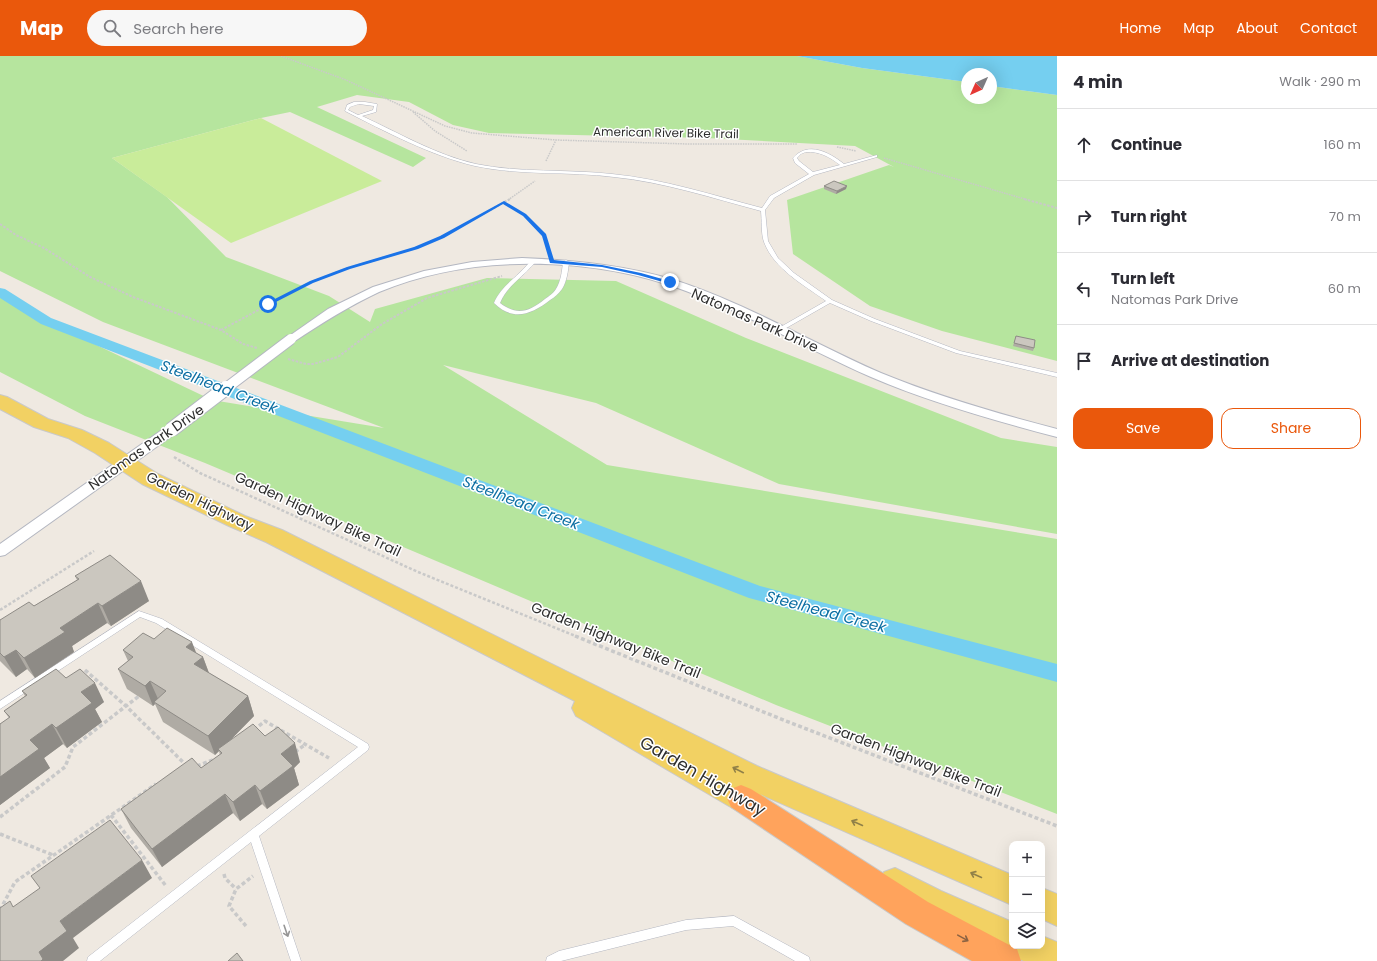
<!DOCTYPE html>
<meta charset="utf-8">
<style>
:root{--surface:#fff;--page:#f7f7f7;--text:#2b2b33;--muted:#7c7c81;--line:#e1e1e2;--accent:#ea580c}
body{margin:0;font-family:Poppins,sans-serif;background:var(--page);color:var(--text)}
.controls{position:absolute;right:12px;bottom:12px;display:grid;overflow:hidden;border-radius:8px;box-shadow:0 4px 16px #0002}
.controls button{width:36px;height:36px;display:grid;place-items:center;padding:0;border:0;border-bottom:1px solid var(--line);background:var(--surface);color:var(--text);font:20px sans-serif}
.compass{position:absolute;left:961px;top:12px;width:36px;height:36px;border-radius:50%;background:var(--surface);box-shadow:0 4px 16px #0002;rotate:225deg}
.stop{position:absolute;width:12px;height:12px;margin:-9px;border:3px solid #1a73e8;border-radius:50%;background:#fff}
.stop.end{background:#1a73e8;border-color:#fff;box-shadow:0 1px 4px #0008}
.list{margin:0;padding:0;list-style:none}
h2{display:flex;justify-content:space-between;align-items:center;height:52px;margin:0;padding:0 16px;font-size:17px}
h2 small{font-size:13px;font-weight:400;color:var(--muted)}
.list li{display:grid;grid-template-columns:26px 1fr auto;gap:12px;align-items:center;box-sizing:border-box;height:72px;padding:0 16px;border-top:1px solid var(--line)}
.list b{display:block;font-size:15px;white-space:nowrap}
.list p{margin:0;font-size:13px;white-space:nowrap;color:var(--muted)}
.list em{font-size:13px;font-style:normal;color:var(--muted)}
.actions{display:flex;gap:8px;padding:12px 16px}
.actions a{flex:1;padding:9px 0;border:1px solid var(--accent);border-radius:12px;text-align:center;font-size:14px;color:var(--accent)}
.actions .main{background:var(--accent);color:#fff}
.icon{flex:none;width:22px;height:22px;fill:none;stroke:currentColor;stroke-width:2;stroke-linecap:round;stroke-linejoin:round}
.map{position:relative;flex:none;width:1057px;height:905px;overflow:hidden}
header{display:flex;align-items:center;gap:24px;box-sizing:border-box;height:56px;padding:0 20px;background:var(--accent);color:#fff}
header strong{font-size:19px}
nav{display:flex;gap:22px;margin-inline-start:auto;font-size:14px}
.search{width:280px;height:36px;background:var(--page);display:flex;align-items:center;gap:10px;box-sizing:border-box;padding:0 14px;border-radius:22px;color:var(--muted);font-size:15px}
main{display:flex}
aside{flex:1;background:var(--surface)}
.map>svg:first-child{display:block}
</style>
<header>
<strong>Map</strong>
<div class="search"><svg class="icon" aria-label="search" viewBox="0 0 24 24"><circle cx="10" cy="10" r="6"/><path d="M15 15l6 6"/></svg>Search here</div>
<nav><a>Home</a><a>Map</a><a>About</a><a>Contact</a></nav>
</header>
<main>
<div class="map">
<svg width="1057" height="905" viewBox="0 0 1057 905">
<rect width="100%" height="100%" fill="#efe9e1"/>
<path fill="#b6e59e" d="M0,0H797L862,12L967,26V42H991V30L1057,39V305L942,275L870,250L793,198L787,144L889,109L894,111L855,90L707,82L489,77L453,69L409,46L357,39L317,51L426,102L413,111L290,56L261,62L112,102L167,141L226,201L329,240L370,266L375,253L487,222L616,225L746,282L1001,382L1057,391V478L779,428L596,347L443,309L607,409L1057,483V758L776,649L205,407L85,360L0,316V237L46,265L212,344L384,372L103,266L0,215Z"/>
<path fill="#c9ec9a" d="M261,62L382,125L231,187L112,102Z"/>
<path fill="#75cff0" d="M797,0H1057V39L991,30V18H967V26L862,12Z"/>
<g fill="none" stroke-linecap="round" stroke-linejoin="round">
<path fill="#75cff0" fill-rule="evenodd" d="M0,232L5,233L51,262L760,530L1057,608V626L749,542L41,268L0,242Z"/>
<g stroke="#b4b7c1" stroke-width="1">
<path id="lane" d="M354,46H365L377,48L376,56L362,60C399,77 436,99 476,108C520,117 567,113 612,118C663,123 712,139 762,152L770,140L809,118L795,107L793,102C808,85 829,96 844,108L877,99V101L814,119L774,142L765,154L768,185L778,202L794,217L832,244L875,263L960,295L1057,317V321L956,297L871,265L830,247L781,275H777V273L826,245C804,229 774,213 764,186C761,178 762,164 761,155C712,142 664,126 614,121C568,115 521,120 475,110C432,100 384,75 345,55L347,49ZM359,48L374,50L373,54L358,59L348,54L350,51ZM806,96C819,95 830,101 840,109L813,116L799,105L797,102L801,98Z
M533,203L536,205C525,220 507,229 500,247C517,260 529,256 545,243C549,240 553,238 556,233C561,225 562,215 563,206L566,204L569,206C568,215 567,225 562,233C558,238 555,241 550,244C532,258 513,266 494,247C502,228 520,220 531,204Z
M139,555L162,563L368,688L369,691L368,694L259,780L301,905H291L251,786L100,905H87L88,901L358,691L156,567L140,561L0,653V645Z
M734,860L809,901L810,905H795L733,870L686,874L561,905H546L547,901L559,895L686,864Z"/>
</g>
<g stroke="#b4b7c1" stroke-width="2">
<path id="street" d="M522,202C574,204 625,209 674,224C746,247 812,287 881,317C937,340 999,358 1057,373V381C996,365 929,346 871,321C809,294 750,259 686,235C594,200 471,197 379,236C349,250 322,267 295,285H287L285,283L328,253L373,231L424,215L472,206Z
M171,370L176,371L177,374L176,377L5,499L0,500V488L166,371Z"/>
</g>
<g stroke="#c9c9c9" stroke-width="2">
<path id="primary" d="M0,339L7,341L48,363L82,374L109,387L158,418L245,460L282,474L757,710L1012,819V849L760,738L766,742L771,751L766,760L756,764L746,760L576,660L572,652L575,645L266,486L229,470L142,428L95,397L68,382L34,371L0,353Z
M895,812L941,835L1012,866V890H1042V880L1057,886V905H1024L1016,902L1015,898L1012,899L1001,894L919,857L884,838L879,827L884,816Z
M1042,832L1057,838V870L1042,863Z"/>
</g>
<g stroke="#c9c9c9" stroke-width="2">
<path id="highway" d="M741,729L751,733L928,846L1017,893L1021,905H972L906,868L731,751L727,742L731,733Z"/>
</g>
<path stroke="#c9c9c9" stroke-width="1.5" stroke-dasharray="1.5 1" stroke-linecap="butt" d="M281,0L346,24L445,70L472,77L556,84L688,88H797
M413,56L435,75L467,95
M837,91L856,95
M884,102L1028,144
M546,105L556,84
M508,144L535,125"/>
<path stroke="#c9c9c9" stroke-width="2" stroke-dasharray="2.5 1.5" stroke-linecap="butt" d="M1024,143L1057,152
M504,147L525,159L544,179L549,195
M0,168L16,179L44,192L90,221L133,241L221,274L243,288L257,292
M221,274L311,226L348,212L416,192L442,181L510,143
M288,303L306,308H313L338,301L382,268L427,242L502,220"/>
<path stroke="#c9c9c9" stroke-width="2.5" stroke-dasharray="3 2" stroke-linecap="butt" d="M174,401L200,417L418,516L578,581
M0,554L94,495"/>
<path stroke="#c9c9c9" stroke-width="3.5" stroke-dasharray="4 2.5" stroke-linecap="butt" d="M575,580L786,665L1057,770
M85,614L127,651L186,709
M254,674L265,665L329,702
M295,696L306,688
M197,710L215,703
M111,759L166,830
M0,761L65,711L73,691L139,640
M0,778L53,799
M224,818L225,822L236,833
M0,854L15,826L156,728
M246,870L229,850L236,833L253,820"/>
<use href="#lane" fill="#fff" fill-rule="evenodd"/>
<use href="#street" fill="#fff" fill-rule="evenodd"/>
<use href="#primary" fill="#f2d163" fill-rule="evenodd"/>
<use href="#highway" fill="#ffa35c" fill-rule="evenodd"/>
<g stroke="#b4b7c1" stroke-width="12" stroke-linecap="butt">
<path id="street-bridge-far1" d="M225,333L291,283"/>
</g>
<g stroke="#b4b7c1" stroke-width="16" stroke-linecap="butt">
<path id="street-bridge" d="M171,374L226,332"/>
</g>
<use href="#street-bridge-far1" stroke="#fff" stroke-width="10"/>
<use href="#street-bridge" stroke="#fff" stroke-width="14"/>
</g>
<path fill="#afaba4" d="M824,130L846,133L836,138L824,133Z
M1016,280L1034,292L1033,295L1013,290Z
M75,520L149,545L111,570L107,567L72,590L74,596L35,622L27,613L16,621L0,605V564L34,550L77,524Z
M154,583L196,597L203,601L209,617L248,640L254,660L229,685L265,680L300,706L294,712L299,729L267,753L262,748L240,765L233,757L162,811L131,772L121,753L201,712L220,699L219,695L215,699L163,666L155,648L153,650L127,633L118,613L128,605L123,594Z
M66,622L104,646L95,653L102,666L67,692L63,688L44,702L50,712L0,749V668L9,662L4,655L25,640L22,635Z"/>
<path fill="#8e8b86" d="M847,130L846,133L836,138L837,135Z
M141,525L149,545L111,570L102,550Z
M98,547L107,567L72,590L74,596L35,622L24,602L60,572Z
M192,586L199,604L203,601L210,620L202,628L186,591Z
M16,594L27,613L16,621L4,601Z
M150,625L159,645L154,646L155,648L153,650L145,630Z
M95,627L104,646L95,653L102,666L67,692L56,672L81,636Z
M248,640L254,660L220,695L218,693L219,695L215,699L208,680Z
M52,668L63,688L44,702L50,712L0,749V721L30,684Z
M295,687L300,706L294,712L299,729L267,753L260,735L281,698Z
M255,729L262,748L240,765L233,746Z
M225,738L233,757L162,811L152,793Z
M142,804L152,822L73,882L79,892L63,905H41L39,896L60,865Z"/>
<path fill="#cbc7bf" stroke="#8e8b86" d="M834,125L847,130L837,135L824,130Z
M1016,280L1035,284L1034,292L1014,287Z
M110,499L141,525L102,550L98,547L60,572L65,576L24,602L16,594L4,601L0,597V564L29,546L34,550L79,523L75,520Z
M167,572L192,586L186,591L203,601L194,608L248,640L208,680L154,646L166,635L150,625L145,630L118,613L133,601L123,594L143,577L154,583Z
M56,613L66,622L80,613L95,627L81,636L92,647L56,672L52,668L30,684L39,693L0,721V668L10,661L4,655L27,639L22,635Z
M253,668L265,680L278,671L295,687L281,698L293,710L260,735L255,729L233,746L225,738L152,793L121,753L192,702L201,712L222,697L218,693Z
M110,764L142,804L60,865L67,875L39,896L43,903L41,905H0V852L10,845L13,851L40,832L31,820Z
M237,897L243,905H228Z"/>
<defs><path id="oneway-shaft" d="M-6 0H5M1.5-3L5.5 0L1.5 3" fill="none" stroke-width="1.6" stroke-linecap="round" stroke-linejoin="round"/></defs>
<g stroke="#908048">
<use href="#oneway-shaft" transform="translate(738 714) rotate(-153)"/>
<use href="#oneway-shaft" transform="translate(857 767) rotate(-156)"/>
<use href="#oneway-shaft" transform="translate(976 819) rotate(-156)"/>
</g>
<use stroke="#969696" href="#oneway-shaft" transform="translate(286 875) rotate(71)"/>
<use stroke="#8c6343" href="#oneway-shaft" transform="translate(963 882) rotate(29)"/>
<path fill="#1a73e8" d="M504,145L526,158L546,178L554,204L602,209L641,217L673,226L670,228L638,219L602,211L550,207L542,180L523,160L503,148L444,182L418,193L350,213L313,227L270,249L265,248L310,225L347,211L414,191L440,180Z"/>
<g text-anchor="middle" stroke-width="3" stroke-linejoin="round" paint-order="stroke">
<g font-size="12" fill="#2e2e2e" stroke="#fff">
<text transform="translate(666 77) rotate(1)" y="4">American River Bike Trail</text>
</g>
<g font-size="14" fill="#2e2e2e" stroke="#fff">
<text transform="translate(755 264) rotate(24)" y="5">Natomas Park Drive</text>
<text transform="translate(146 391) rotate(-35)" y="5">Natomas Park Drive</text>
<text transform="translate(200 445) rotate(26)" y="5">Garden Highway</text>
<text transform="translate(318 458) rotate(25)" y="5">Garden Highway Bike Trail</text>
<text transform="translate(616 584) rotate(22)" y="5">Garden Highway Bike Trail</text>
<text transform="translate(916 704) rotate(21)" y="5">Garden Highway Bike Trail</text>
</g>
<g font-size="15" font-style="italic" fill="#0d6fa3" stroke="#fff">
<text transform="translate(219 331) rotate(21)" y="5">Steelhead Creek</text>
<text transform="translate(521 447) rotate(21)" y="5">Steelhead Creek</text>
<text transform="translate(826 556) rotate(15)" y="5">Steelhead Creek</text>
</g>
<g font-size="17" fill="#2e2e2e" stroke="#fff">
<text transform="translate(703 720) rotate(30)" y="6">Garden Highway</text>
</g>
</g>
</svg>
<div class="controls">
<button>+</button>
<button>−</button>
<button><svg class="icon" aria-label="layers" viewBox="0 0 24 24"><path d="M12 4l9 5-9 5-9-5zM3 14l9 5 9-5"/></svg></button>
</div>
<svg class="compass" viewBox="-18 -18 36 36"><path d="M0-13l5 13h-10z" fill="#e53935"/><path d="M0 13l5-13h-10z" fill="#7c7c81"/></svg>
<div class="stop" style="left:268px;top:248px"></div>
<div class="stop end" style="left:670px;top:226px"></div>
</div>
<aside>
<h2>4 min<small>Walk · 290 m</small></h2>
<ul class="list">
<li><svg class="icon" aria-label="ahead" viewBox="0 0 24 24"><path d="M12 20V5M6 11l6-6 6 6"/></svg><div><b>Continue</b></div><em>160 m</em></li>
<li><svg class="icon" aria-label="right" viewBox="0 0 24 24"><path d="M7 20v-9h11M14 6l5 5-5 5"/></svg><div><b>Turn right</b></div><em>70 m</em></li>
<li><svg class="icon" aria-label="left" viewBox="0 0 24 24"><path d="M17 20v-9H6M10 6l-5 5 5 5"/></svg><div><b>Turn left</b><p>Natomas Park Drive</p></div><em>60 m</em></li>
<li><svg class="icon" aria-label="arrive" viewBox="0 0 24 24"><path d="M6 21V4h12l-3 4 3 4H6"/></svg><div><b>Arrive at destination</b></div></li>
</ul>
<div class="actions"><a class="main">Save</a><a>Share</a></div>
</aside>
</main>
